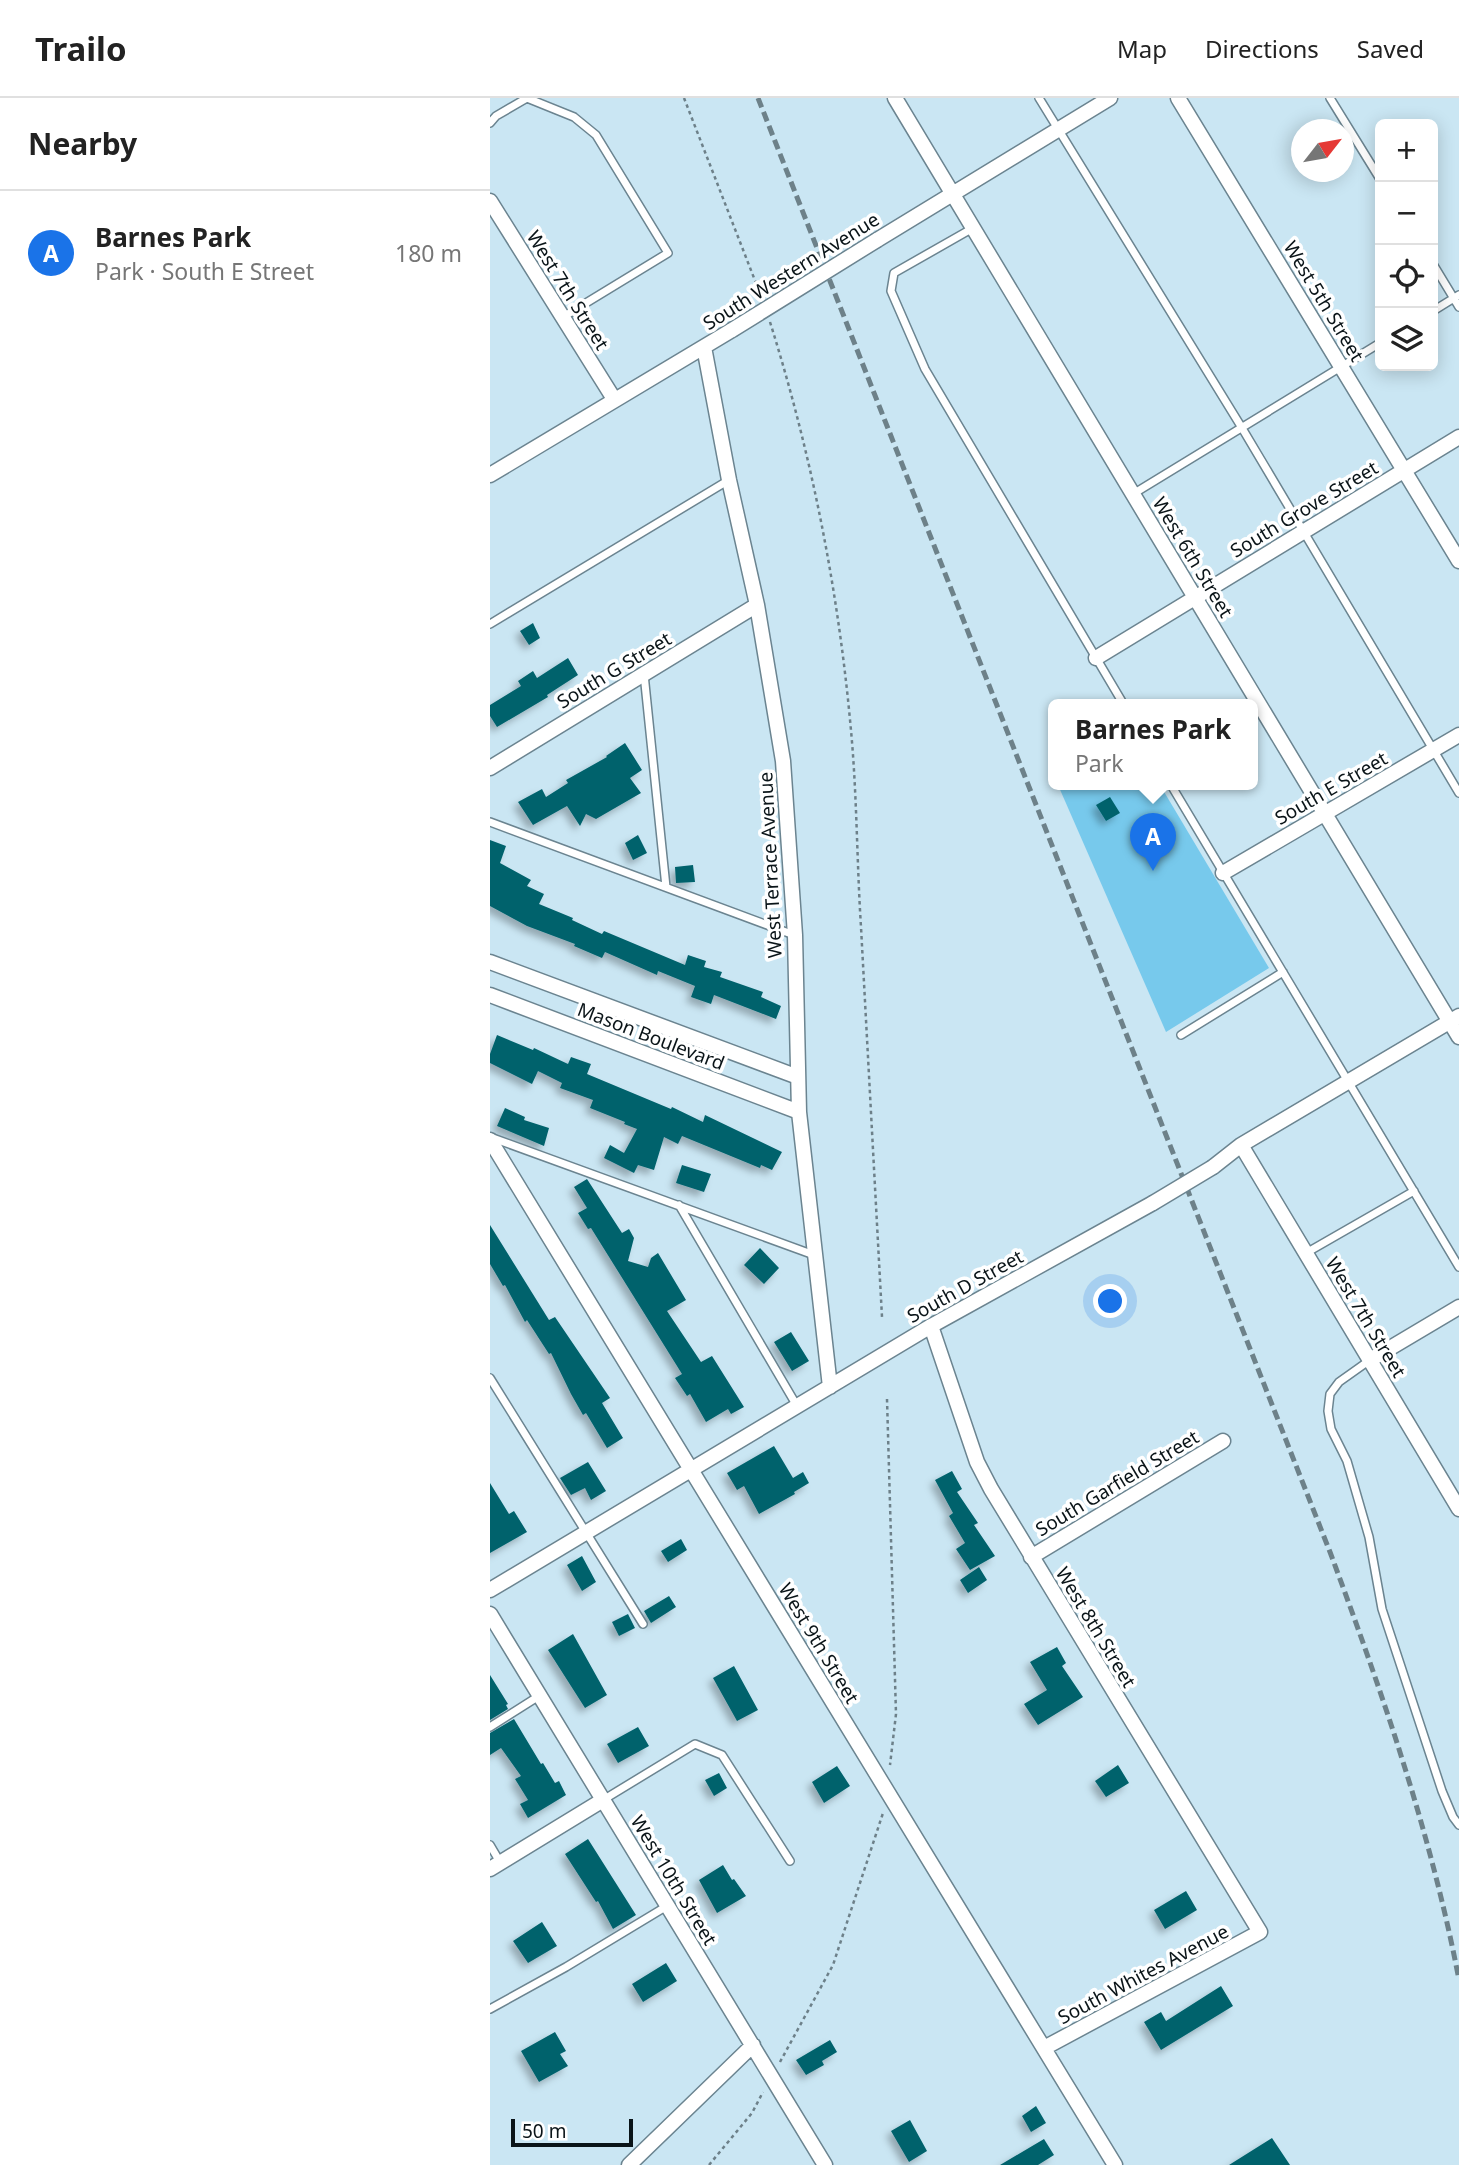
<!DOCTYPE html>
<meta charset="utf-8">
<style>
:root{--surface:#fff;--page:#f2f2f2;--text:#222;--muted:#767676;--line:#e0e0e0;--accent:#1a73e8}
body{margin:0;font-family:"Noto Sans",sans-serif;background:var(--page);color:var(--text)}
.controls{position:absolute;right:21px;top:21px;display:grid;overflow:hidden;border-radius:10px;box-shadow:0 4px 18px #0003}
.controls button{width:63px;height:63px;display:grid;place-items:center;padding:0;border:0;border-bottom:2px solid var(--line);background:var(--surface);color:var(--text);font:35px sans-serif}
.compass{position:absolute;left:801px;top:21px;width:63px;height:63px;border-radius:50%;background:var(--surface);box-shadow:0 4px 18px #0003;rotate:59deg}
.scale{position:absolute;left:21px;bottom:18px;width:122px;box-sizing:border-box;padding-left:7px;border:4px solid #0a1418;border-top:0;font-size:19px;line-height:24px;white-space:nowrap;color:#0a1418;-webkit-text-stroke:5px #fff;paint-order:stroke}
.you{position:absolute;left:621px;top:1204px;width:24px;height:24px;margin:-18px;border:5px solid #fff;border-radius:50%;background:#1a73e8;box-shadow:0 0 0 10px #1a73e833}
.badge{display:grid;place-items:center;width:46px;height:46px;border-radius:50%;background:var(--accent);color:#fff;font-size:23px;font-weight:700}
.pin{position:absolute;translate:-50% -58px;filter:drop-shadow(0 2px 4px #0008)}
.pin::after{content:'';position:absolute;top:37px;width:24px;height:21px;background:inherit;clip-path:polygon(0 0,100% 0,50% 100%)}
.popup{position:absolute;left:558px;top:601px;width:210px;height:91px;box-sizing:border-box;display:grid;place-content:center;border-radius:10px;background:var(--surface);filter:drop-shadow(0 2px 5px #0005);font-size:23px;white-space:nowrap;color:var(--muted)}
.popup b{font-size:26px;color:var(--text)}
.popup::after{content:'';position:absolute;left:50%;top:100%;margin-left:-14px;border:14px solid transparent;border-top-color:var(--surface)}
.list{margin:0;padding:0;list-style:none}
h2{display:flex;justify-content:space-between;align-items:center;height:91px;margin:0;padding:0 28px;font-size:30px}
h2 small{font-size:23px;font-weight:400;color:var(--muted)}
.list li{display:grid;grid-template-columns:46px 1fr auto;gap:21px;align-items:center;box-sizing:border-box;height:126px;padding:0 28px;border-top:2px solid var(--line)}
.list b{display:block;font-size:26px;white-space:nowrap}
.list p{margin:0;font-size:23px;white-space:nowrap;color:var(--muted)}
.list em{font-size:23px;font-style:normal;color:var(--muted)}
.icon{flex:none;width:38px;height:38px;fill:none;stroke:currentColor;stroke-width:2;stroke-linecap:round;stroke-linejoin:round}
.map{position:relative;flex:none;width:969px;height:2067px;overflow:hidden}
header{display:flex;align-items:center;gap:42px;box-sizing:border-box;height:98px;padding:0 35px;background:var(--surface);border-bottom:2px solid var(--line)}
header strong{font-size:33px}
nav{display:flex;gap:38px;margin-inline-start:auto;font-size:24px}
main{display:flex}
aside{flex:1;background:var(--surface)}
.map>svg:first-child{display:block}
</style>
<header>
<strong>Trailo</strong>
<nav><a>Map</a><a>Directions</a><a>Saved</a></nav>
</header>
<main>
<aside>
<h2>Nearby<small></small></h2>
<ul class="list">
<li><span class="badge">A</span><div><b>Barnes Park</b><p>Park · South E Street</p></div><em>180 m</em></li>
</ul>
</aside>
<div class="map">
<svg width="969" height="2067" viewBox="0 0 969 2067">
<defs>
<filter id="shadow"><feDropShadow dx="-5" dy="5" stdDeviation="3.5" flood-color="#0004"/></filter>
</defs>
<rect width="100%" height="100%" fill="#cae6f3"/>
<path fill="#77c9ec" d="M568,687H670L779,870L676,934Z"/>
<path fill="#04626c" filter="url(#shadow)" d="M43,525L50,540L39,547L30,533Z
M78,560L88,577L57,597L58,599L7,629L0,618V607L31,588L28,583L43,573L47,580Z
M135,645L152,672L140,680L151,695L106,721L96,716L90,728L77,708L43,727L28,704L52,691L56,699L78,685L76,682L117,659L116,658Z
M620,699L630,715L616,723L606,707Z
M148,737L157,755L143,762L135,745Z
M0,742L16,748L10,765L41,782L37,788L54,796L49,806L83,820L82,822L112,836L114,833L195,867L198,857L216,863L214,869L232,874L230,879L273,894L271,899L291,908L286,921L224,897L221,906L201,899L205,888L168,873L167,877L115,854L112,860L84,848L85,846L37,828L0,808Z
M203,767L205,784L186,785L185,769Z
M7,937L43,952L44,950L78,966L81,959L101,966L97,976L181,1011L182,1009L213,1024L215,1017L292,1054L282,1072L271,1067L270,1070L192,1038L188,1046L174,1039L164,1072L148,1067L144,1075L114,1060L120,1047L134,1055L147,1031L134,1026L135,1024L100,1010L103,1002L70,990L72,985L48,973L42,986L0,965V956Z
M15,1010L35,1019L34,1022L59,1030L54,1048L7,1028Z
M192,1067L221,1076L214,1094L186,1085Z
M97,1081L132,1135L139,1131L144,1140L138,1163L158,1169L161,1160L168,1155L196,1202L177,1213L211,1264L222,1258L254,1309L241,1316L238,1311L216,1324L200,1296L197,1298L185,1280L192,1276L101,1130L98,1131L88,1115L97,1110L84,1089Z
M0,1127L59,1222L65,1219L120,1300L112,1305L133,1340L117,1350L96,1315L93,1317L81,1296L61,1255L59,1256L37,1222L35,1224L15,1187L13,1188L0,1166Z
M270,1150L289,1170L274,1186L254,1167Z
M301,1234L319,1263L302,1273L284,1244Z
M284,1348L303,1380L313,1374L319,1385L304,1394L305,1396L269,1416L254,1388L247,1392L237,1375Z
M98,1364L116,1393L101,1402L95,1390L81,1397L70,1380Z
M462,1373L472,1391L467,1394L488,1425L484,1427L505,1458L480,1472L466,1451L475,1445L459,1418L463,1415L445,1382Z
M0,1385L19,1416L24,1413L37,1434L0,1455Z
M191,1441L197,1452L178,1464L171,1453Z
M92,1458L106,1484L92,1493L77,1467Z
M489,1469L497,1482L478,1495L470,1482Z
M179,1498L186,1509L161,1525L154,1513Z
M138,1516L145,1530L129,1538L122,1524Z
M83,1536L117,1597L95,1610L58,1552Z
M567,1549L576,1565L572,1568L593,1599L548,1627L534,1606L557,1592L540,1564Z
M244,1568L268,1612L247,1623L223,1580Z
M0,1577L18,1606L16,1607L18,1611L0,1622Z
M24,1621L51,1666L53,1665L65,1685L69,1683L76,1697L38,1720L30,1706L38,1702L25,1681L31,1678L11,1650L0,1657V1635Z
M148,1629L159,1648L128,1665L117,1646Z
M628,1667L639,1685L616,1699L605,1683Z
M347,1668L360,1688L334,1705L322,1684Z
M229,1675L237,1690L224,1698L215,1682Z
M98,1741L146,1817L123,1831L108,1803L106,1804L75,1756Z
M233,1767L242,1782L244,1781L256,1798L227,1815L209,1782Z
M696,1793L707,1812L675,1831L664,1812Z
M52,1824L67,1848L38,1865L23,1843Z
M176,1865L187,1883L153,1904L142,1886Z
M731,1888L743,1908L671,1952L654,1924L671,1914L676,1923Z
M65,1934L76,1953L70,1956L78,1968L49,1984L31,1953Z
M340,1942L347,1954L332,1963L334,1967L316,1977L306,1962Z
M546,2008L556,2025L541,2034L532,2018Z
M420,2022L437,2053L419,2064L401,2033Z
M782,2040L800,2067H739Z
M554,2041L564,2057L548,2067H510Z"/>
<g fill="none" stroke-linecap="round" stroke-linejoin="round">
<g stroke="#6b8490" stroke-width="10">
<path id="lane" d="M549,0L752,330L969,695
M840,0L890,81
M0,25L6,18L37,0L84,19L106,37L178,155L73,219
M483,130L404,175L401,193L435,271L634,607
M943,166L969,209
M943,213L969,197
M643,396L890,245
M0,526L239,382
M154,576L176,789
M681,687L969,1169
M0,724L304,837
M691,937L793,874
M0,1039L324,1157
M189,1107L307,1308
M816,1155L924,1093
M880,1262L849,1284L840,1296L838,1313L841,1331L857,1363L879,1439L892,1511L952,1693L963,1719L969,1727
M0,1280L153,1526
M0,1629L49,1598
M113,1702L205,1646L232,1657L300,1763
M0,1747L10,1764
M0,1911L76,1869L177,1808"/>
</g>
<g stroke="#6b8490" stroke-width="17">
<path id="street" d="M405,0L969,939
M688,0L969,463
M0,103L124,301
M387,142L620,0
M214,249L239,382L267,507L293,663L305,837L309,1014L340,1289
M0,377L242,232
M606,560L969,339
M0,670L267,507
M733,775L969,637
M0,864L308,979
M0,897L309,1014
M0,1042L625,2067
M751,1047L969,1411
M723,1069L751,1047L969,918
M441,1228L487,1364L501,1391L770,1834L554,1950
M880,1262L969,1209
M541,1459L733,1343
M0,1492L441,1228L663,1105
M0,1516L335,2067
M0,1771L113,1702
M139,2067L263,1947"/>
</g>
<path stroke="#6d8089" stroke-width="2.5" stroke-dasharray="3.5 3.5" stroke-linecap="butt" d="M194,0L271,198
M280,224C323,361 350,501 362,644C367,705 367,767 371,829C378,959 385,1089 392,1219
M397,1301L406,1616L400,1667
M290,1964L343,1867L393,1715
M219,2067L262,2015L273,1994"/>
<use href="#lane" stroke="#fff" stroke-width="7"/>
<use href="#street" stroke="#fff" stroke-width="14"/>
<path stroke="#6d8189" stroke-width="5" stroke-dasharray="10 5" stroke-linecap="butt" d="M268,0L840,1454C892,1594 941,1735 969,1882"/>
<g stroke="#6b8490" stroke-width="17" stroke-linecap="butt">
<path id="street-bridge" d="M242,232L387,142
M663,1105L723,1069"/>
</g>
<use href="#street-bridge" stroke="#fff" stroke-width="14"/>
</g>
<g text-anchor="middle" stroke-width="7" stroke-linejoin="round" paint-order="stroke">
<g font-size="19" fill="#0a1418" stroke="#fff">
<text transform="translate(301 173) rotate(-32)" y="7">South Western Avenue</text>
<text transform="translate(78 192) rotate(58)" y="7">West 7th Street</text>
<text transform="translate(834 203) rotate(59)" y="7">West 5th Street</text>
<text transform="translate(814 411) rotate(-31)" y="7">South Grove Street</text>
<text transform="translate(703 459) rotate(59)" y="7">West 6th Street</text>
<text transform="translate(124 572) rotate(-31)" y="7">South G Street</text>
<text transform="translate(841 690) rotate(-30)" y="7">South E Street</text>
<text transform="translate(280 767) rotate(-93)" y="7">West Terrace Avenue</text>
<text transform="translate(161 938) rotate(21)" y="7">Mason Boulevard</text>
<text transform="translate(475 1188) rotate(-29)" y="7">South D Street</text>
<text transform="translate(876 1219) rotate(59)" y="7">West 7th Street</text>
<text transform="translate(627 1385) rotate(-31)" y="7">South Garfield Street</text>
<text transform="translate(606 1529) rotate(59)" y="7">West 8th Street</text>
<text transform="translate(329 1545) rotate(59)" y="7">West 9th Street</text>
<text transform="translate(184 1782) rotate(59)" y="7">West 10th Street</text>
<text transform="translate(653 1876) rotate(-28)" y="7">South Whites Avenue</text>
</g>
</g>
</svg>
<div class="controls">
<button>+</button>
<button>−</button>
<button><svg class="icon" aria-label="locate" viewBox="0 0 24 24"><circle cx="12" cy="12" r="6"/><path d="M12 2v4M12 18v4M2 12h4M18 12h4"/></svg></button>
<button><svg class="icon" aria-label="layers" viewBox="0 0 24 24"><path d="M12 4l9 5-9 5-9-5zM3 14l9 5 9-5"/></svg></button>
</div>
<svg class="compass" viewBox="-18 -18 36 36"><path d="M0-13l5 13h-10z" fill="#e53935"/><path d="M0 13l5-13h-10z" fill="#767676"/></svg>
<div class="scale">50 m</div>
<div class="you"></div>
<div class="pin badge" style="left:663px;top:773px">A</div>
<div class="popup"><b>Barnes Park</b>Park</div>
</div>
</main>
